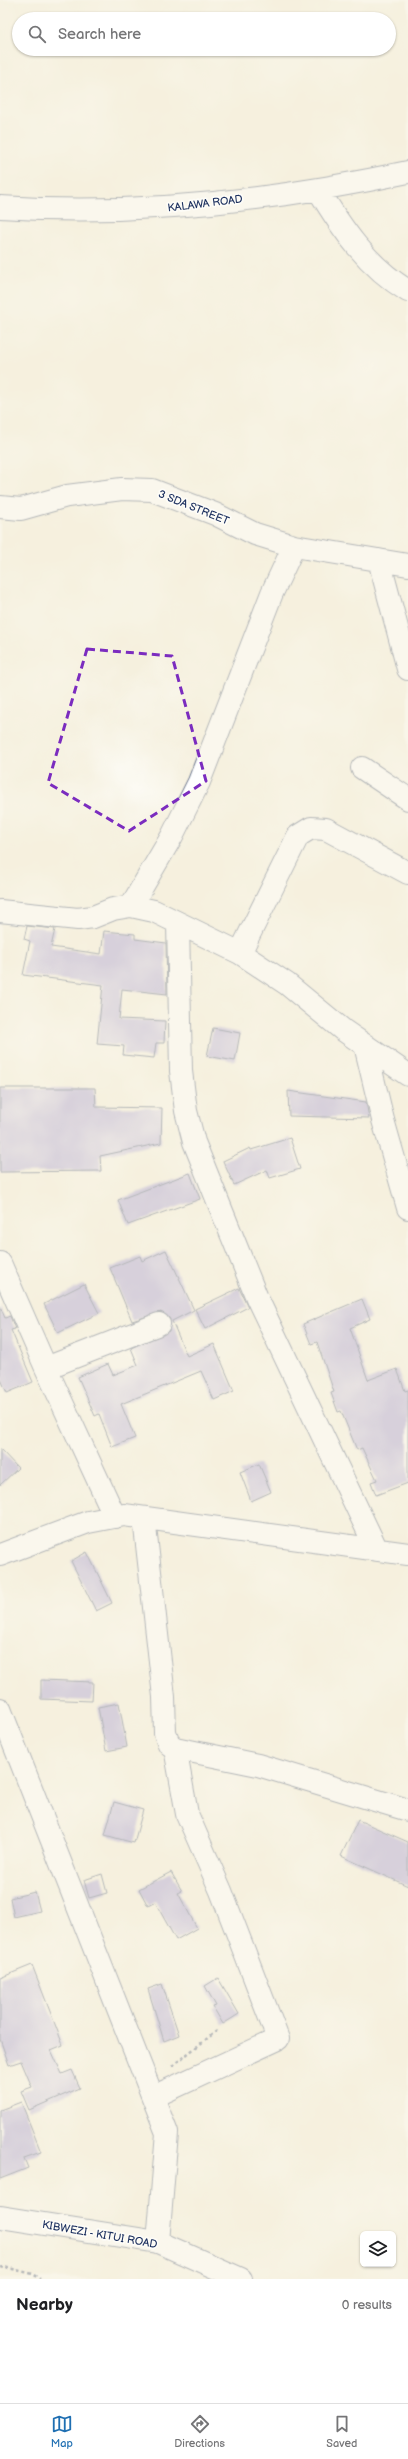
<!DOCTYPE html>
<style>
:root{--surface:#fff;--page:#f6f6f6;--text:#202124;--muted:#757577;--line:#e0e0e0;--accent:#1f6fb2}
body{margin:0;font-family:"Balsamiq Sans",sans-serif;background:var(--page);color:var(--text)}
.controls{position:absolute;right:12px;bottom:12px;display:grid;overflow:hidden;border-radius:6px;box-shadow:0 1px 3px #0004}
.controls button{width:36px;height:36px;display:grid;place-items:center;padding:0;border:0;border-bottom:1px solid var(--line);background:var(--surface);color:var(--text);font:20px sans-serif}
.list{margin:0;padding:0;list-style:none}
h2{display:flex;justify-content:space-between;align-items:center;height:52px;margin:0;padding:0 16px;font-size:17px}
h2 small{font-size:13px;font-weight:400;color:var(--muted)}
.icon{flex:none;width:22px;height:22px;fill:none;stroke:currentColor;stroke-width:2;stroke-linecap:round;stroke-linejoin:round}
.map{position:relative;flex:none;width:408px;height:2279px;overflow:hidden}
.search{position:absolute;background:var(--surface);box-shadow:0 1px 3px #0004;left:12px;right:12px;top:12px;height:44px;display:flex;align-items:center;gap:10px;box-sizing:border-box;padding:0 14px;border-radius:22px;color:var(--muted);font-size:15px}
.sheet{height:124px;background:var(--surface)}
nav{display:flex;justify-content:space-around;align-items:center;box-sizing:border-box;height:56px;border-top:1px solid var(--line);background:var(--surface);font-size:11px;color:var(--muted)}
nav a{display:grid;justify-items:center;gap:2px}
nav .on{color:var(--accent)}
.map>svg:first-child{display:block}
</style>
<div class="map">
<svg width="408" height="2279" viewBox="0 0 408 2279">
<rect width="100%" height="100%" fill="#fdfcf7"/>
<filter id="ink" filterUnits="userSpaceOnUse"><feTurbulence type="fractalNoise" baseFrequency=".025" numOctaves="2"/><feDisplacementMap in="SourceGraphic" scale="8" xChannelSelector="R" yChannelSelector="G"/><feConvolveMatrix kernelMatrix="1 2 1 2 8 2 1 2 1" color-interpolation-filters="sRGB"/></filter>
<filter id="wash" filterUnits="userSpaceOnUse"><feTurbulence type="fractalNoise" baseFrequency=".012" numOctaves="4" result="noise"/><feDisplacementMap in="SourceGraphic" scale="16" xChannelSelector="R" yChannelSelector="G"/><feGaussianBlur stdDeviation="0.9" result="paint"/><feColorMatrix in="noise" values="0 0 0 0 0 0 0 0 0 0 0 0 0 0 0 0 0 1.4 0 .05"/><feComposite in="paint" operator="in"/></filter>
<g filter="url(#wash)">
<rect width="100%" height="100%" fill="#f5f0de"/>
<g id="blocks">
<path fill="#b1a9d7" d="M27,926L55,929L51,947L101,954L104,931L135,934V939L166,943L167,994L122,989L119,1019L165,1021L164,1043H156L154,1058L123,1055L124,1046L97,1044L103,985L23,975L30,941L24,939Z
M213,1028L240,1033L235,1061L207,1056Z
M0,1088H95L96,1107L162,1108L161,1143L100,1156L101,1171L0,1172Z
M288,1091L366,1102L369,1118L289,1116Z
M290,1138L300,1169L270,1178L267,1170L234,1185L223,1161L250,1148L251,1150Z
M190,1173L200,1199L128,1225L118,1200Z
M166,1250L194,1310L172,1321L187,1356L214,1344L234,1391L214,1400L201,1371L121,1404L135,1438L112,1447L99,1414L95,1416L78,1377L108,1364L113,1375L138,1365L131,1348L169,1331L170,1319L161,1312L132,1321L110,1268L140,1256L142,1261Z
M84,1284L99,1313L58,1333L44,1304Z
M239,1288L248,1307L205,1329L195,1309Z
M362,1299L370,1319L350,1328L368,1380L397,1369L405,1391L408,1390V1483L376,1495L371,1482L377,1480L362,1448L357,1450L341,1411L338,1412L331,1393L334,1392L317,1342L311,1344L303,1324Z
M0,1306L5,1318L10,1316L15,1329L11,1330L33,1382L7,1393L0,1377Z
M0,1449L18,1468L0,1485Z
M259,1464L271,1492L251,1501L240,1472Z
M87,1552L112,1603L96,1611L71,1561Z
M41,1680L93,1682L92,1701L41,1699Z
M119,1703L127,1747L106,1751L98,1707Z
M114,1802L143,1810L134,1843L105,1835Z
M358,1820L408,1842V1886L341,1856Z
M171,1872L182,1891L178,1893L197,1928L176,1940L155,1902L148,1906L139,1889Z
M102,1874L107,1893L89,1898L84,1880Z
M35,1892L40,1911L14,1917L10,1898Z
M32,1965L63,2045L51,2050L62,2074L72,2070L80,2088L29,2110L21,2091L32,2087L21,2061L9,2065L0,2039V1978Z
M218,1978L239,2014L223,2024L213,2007L216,2006L205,1986Z
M162,1984L179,2035L164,2041L148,1989Z
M21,2102L41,2152L24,2158L28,2168L0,2179V2110Z"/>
</g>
</g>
<g filter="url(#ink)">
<use href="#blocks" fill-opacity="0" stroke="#67738b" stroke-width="1"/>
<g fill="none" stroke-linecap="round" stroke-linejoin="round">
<g stroke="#67738b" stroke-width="24">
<path id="minor" d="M318,189C342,229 367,266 408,291
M0,207C137,216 274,201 408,172
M0,507L21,509L67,496L122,489L152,490L215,514L255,534L294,546L408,565
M379,560L408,669
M362,768L408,799
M131,906L172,836L199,782L272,593L294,546
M0,911L78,919L93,917L113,909L131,906L154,911L240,953L287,984L343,1030L408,1075
M178,923L181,1071L186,1111L194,1142L257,1298L377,1550
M240,953L298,836L311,828L326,829L408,873
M365,1045L383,1120L408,1208
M0,1263L46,1368L115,1517
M46,1368L159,1324
M144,1518L164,1697L165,1733L169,1744L175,1748L258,1765L408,1810
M0,1555L88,1522L124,1515L408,1554
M0,1709L167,2133L158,2242
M153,2097L278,2039L221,1891L187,1814L175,1748"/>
</g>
<g stroke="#67738b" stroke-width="24">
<path id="major" d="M0,2217L158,2242L241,2279"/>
</g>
<path stroke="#67738b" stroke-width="2.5" stroke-dasharray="3 3" stroke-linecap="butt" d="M172,2066L218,2030
M0,2266L33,2274L41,2279"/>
<use href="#minor" stroke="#fff" stroke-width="22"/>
<use href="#major" stroke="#fff" stroke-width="22"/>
</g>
</g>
<path d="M0 0H408V2279H0ZM87,649L172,656L206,781L129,831L48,783Z" fill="#f5f0de" fill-opacity=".55" fill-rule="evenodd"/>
<path fill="none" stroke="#7b2cbf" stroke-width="3" stroke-dasharray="8 5" stroke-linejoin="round" d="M87,649L172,656L206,781L129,831L48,783Z"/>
<g text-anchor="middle" stroke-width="3.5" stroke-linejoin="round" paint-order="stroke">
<g font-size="11" fill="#1b2f5e" stroke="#fdfcf7">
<text transform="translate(205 203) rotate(-7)" y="4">KALAWA ROAD</text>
<text transform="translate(194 507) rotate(22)" y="4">3 SDA STREET</text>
<text transform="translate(100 2234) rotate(10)" y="4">KIBWEZI - KITUI ROAD</text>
</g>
</g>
</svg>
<div class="controls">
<button><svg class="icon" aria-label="layers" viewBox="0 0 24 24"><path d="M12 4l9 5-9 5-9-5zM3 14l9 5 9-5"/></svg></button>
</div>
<div class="search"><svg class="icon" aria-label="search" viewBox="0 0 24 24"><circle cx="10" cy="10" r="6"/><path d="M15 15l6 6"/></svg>Search here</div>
</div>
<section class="sheet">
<h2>Nearby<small>0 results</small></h2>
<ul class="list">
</ul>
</section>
<nav>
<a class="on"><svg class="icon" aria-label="map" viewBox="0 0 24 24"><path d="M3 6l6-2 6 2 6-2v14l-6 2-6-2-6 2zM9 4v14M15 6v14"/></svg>Map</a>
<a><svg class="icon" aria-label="directions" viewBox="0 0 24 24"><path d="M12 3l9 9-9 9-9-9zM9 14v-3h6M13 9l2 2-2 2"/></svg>Directions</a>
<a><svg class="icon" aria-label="saved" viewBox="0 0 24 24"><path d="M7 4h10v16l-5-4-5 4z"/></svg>Saved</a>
</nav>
